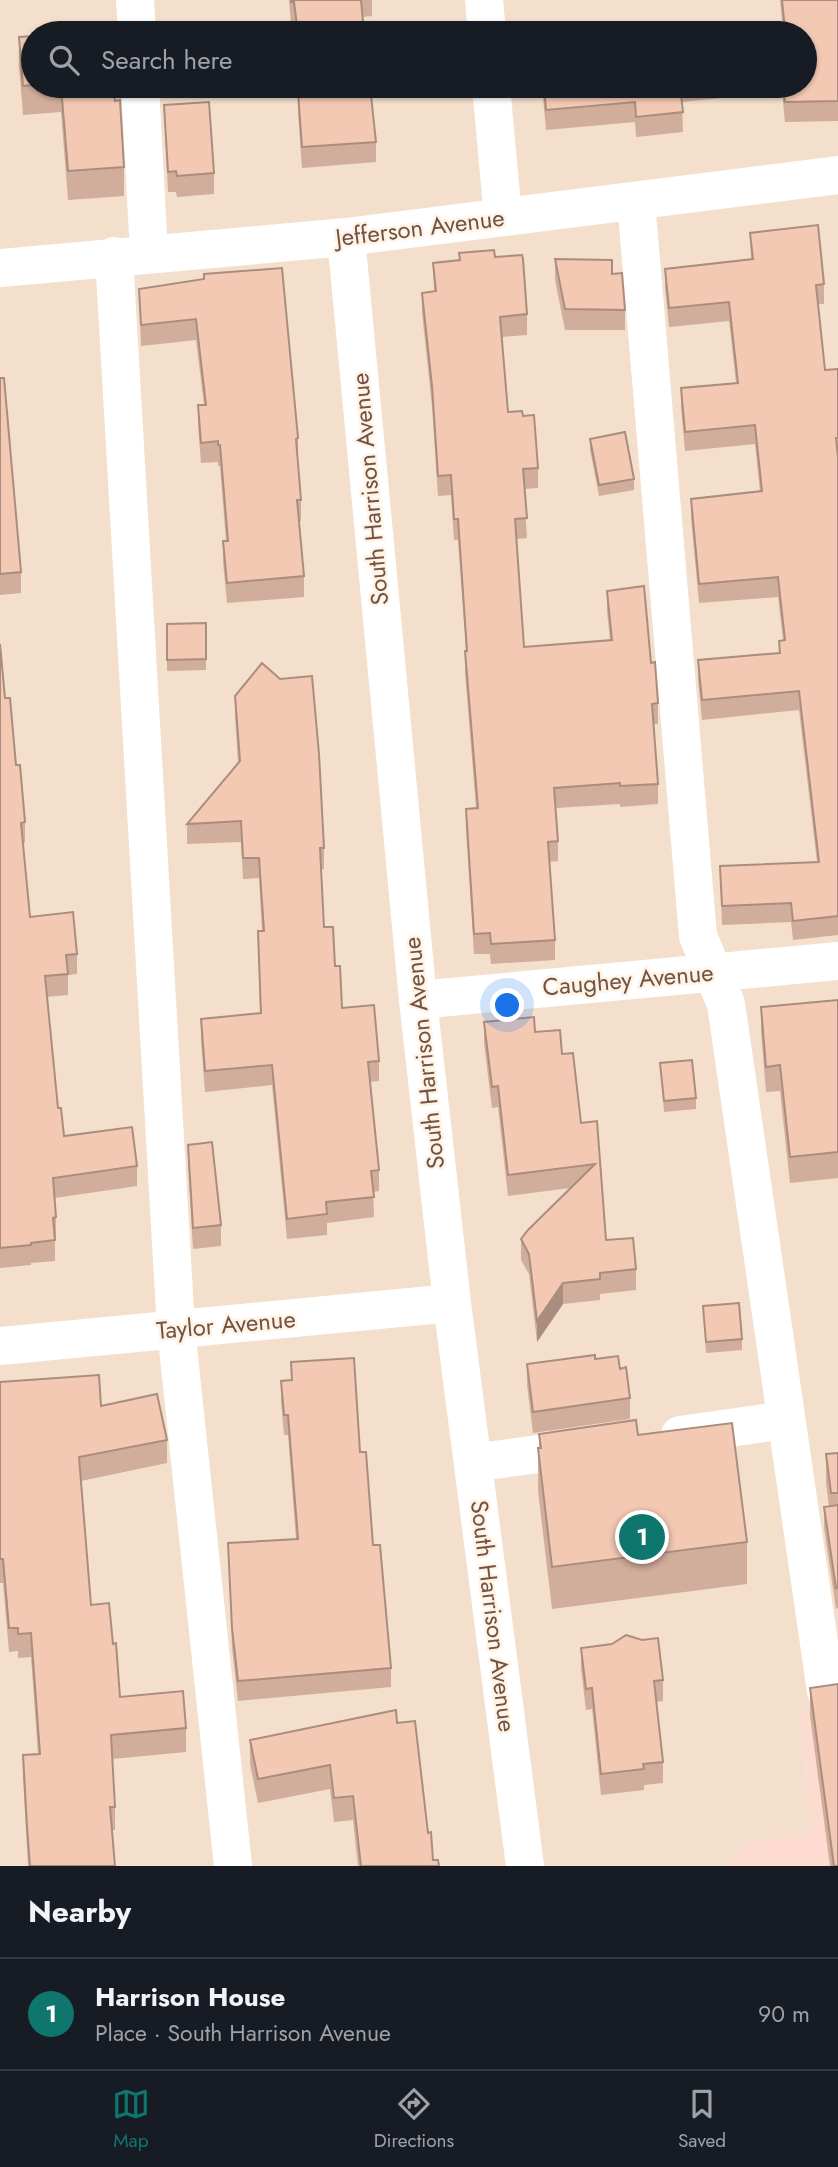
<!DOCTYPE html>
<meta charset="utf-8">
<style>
:root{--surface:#171b24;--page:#242831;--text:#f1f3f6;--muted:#9ea1a6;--line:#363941;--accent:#0f766e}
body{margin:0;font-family:Jost,sans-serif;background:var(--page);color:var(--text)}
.you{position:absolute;left:508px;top:1006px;width:24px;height:24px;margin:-18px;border:5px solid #fff;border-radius:50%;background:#1a73e8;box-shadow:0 0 0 10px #1a73e833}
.badge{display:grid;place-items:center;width:46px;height:46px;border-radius:50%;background:var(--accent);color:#fff;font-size:23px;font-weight:700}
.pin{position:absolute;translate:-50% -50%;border:4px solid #fff;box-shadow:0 2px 7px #0006}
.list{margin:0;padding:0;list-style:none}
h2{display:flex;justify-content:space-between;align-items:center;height:91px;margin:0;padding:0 28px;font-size:30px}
h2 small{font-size:23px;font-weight:400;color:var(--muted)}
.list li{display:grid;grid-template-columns:46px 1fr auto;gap:21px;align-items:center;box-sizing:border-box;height:112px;padding:0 28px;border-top:2px solid var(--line)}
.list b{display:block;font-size:26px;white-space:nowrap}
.list p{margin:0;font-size:23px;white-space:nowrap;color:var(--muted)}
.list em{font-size:23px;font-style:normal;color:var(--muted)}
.icon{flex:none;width:38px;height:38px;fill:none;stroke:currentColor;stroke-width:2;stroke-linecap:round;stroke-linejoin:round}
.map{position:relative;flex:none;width:838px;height:1866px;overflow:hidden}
.search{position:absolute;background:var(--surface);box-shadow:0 2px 5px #0004;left:21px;right:21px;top:21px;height:77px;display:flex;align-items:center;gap:18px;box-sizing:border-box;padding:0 24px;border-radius:38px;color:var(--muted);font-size:26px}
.sheet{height:203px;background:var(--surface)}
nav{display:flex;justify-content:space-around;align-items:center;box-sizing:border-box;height:98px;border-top:2px solid var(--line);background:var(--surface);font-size:19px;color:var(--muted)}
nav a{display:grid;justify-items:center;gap:4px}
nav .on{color:var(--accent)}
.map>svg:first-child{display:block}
</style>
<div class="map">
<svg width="838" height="1866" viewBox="0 0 838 1866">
<rect width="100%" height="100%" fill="#fdeedd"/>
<path fill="#f4dfcc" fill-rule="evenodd" d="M0,0H838V1707L800,1713L813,1834L745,1844L725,1866H0ZM33,33H805V86H33Z"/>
<path fill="#fedbd0" d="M838,1707V1866H725L745,1844L813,1834L800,1712Z"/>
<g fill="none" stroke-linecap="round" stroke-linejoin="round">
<path stroke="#fff" stroke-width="38" d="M135,0L137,33
M484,0L487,33
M140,86L149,253
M491,86L503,217
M636,201L698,936L726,1004L826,1691
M346,237L418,1000L452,1303L525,1866
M114,256L176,1329L233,1866
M0,268L346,237L838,175
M418,1000L838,961
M0,1346L452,1303
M680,1435L786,1420
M473,1463L589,1447"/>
</g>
<path fill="#d1ad9b" d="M289,0H372V16L363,17L364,33H295L294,23H291Z
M780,0H838V121L785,122L782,92L682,102L683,132L636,137L635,122L546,130L542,86H805L783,30Z
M33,36V86H113L124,167V196L68,200L61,112L23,115L19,66V37Z
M302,86H370L376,142V162L302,168L298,113V92H302Z
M164,105L214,173V194L177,197L176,192H168Z
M750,233L824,284V304H818L825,370L838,369V935L793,940L791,922L722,925L720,866L817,862L799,710L702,720L698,679V660L779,653V641L783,640L778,597L699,603L691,518V499L760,492L755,444L685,451L681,407V388L736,383L729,321L669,327L665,288V269L751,260Z
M459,253L495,257L527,314V335L502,337L508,412L523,416L538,468V488L524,489L527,538L516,539L524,647L610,641L607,611V591L651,663L658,703V724H653L658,784V804L620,807V804L556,808L558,841V861L549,862L555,940V960L491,964L490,954H474L466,829V809L476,808L465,672L466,651L458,540H454L451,495L438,496L432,406L422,313V293L434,291L433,263L459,260Z
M555,259L625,310V330H565L555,280Z
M204,279L298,438V459H297L301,500V521H299L304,576V597L227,603L223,562V541H226L220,466H218V462L201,463L198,426V405H204L196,340L141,346L139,289Z
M0,378L21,572V593L0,595Z
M590,439L634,479V490L599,496L590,450Z
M206,623V670L167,671V624Z
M0,643L5,698L25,822V843H23L30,917L77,954V974L68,975V995L47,997L58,1108L64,1136L137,1166V1186L55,1198L56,1217V1238H55V1261L31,1263V1265L0,1268Z
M235,696L324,848V869H321L324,927L335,966L342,1008L379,1061V1081L370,1082L379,1170V1191L373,1192L374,1217L327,1223V1235L287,1239L272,1085L205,1092L201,1040V1019L260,1013L258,931H262L259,878L243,879L241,842L187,844V824L238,763L235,716Z
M838,1000V1178L790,1183L780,1091L766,1092L761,1032V1007Z
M484,1022L535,1032L562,1054L581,1123L597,1121L606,1240L636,1269V1290L600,1294V1300L563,1304L537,1342L529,1274L521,1260V1239L570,1188L508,1196L498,1107L492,1108L484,1043Z
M660,1063L696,1098V1109L664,1112Z
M188,1145L221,1225V1246L193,1249L188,1165Z
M703,1306L742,1339V1350L706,1353Z
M595,1359L620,1369L630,1398V1419L533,1433L527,1385V1364Z
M291,1362L360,1452L391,1668V1687L238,1701L232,1648L228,1543L296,1539L288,1435H284L281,1401V1381H291Z
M0,1382L101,1406L167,1440V1463L81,1481L91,1605L113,1644L120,1697L186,1728V1752L112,1759L115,1807V1830H112L115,1866H28L23,1778V1755L38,1754L31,1657L18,1658V1651L9,1652L3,1583H0Z
M539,1434L638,1435L747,1542V1584L552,1609L538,1491V1448H539Z
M838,1453V1608L836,1609L824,1528V1507L829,1506L826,1483V1454Z
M581,1648L663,1680V1701L656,1702L663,1762V1783L644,1785V1790L601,1795L592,1709L586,1710L581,1669Z
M810,1688L838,1866H830L810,1716Z
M397,1723L428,1833L433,1860L439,1866H358L353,1820L334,1822L330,1789L258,1803L250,1764V1740Z"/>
<path fill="#aa8d7e" d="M563,1283V1304L537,1342V1321Z"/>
<path fill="#f3c9b4" stroke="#aa8d7e" stroke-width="2" d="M291,0H361L364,33H298L294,2H291Z
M782,0H838V101L785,102L783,86H805V33H763L785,30Z
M109,30V33H70Z
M33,36V85L23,86L19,37Z
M61,86H113L115,101L120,100L124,167L68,171Z
M304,86H370L376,142L302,147L298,92H305Z
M544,86H680L683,112L636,117L635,102L546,110Z
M209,102L214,173L177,176L176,171L168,172L164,105Z
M818,225L824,284L816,285L825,370L838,369V438H836L838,458V916L793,921L791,903L722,906L720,866L819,862L799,691L702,700L698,660L780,653L779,641L785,640L778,577L699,584L691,499L762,491L755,425L685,432L681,388L738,383L729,302L669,308L665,269L753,259L750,233Z
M494,250L495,257L522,255L523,259L527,314L500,317L508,412L522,411L523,416L534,415L538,468L523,469L527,518L515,519L524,647L612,640L607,591L644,586L651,663L655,662L658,703L652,704L658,784L620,786V783L554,788L558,841L548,842L555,940L491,944L490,933L474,934L466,809L478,808L465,651H467L458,519H454L451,475L438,476L432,386L422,293L436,291L433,263L460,260L459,253Z
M555,259L612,260V274L622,273L625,310L565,309Z
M282,268L298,438L296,439L301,500H297L304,576L227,583L223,541H228L220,445H218V441L201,443L198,405H206L196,319L141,325L139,289L204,279V274Z
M0,378H4L21,572L0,574Z
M625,432L634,479L599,485L590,439Z
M206,623V659L167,660V624Z
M0,644L5,698H10L16,765H20L25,822L21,823L30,917L73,912L77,954L66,955L68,974L45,976L58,1108H61L64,1136L132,1127L137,1166L53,1178L56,1217L53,1218L55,1240L31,1243V1245L0,1248Z
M262,663L280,679L312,676L319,754L324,848H320L324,927H333L335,966H340L342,1008L374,1005L379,1061L368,1062L379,1170L371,1171L374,1197L326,1202L327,1214L287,1219L272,1065L205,1071L201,1019L261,1013L258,931H264L259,858H243L241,821L187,824L240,761L235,696Z
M838,1000V1152L790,1157L780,1065L766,1067L761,1007Z
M534,1017L535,1032L560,1030L562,1054L573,1053L581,1123L597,1121L606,1240L633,1238L636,1269L600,1273V1279L563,1283L537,1321L529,1254L521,1239L528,1230L595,1164L508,1175L498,1086L492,1087L484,1022Z
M692,1060L696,1098L664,1101L660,1063Z
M212,1142L221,1225L193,1228L188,1145Z
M739,1303L742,1339L706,1342L703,1306Z
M595,1355V1359L618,1356L620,1369L626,1367L630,1398L533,1412L527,1364Z
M354,1358L360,1452H366L373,1545H380L391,1668L238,1681L232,1628L228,1543L298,1539L288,1415H284L281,1381L292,1380L291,1362Z
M99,1375L101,1406L157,1394L167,1440L79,1457L91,1605L109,1603L113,1644L116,1643L120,1697L183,1691L186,1728L111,1735L115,1807H110L115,1866H30L27,1826L23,1755L40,1754L31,1633L18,1634V1628H9L3,1559H0V1382Z
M636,1420L638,1435L732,1423L747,1542L552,1567L538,1448H541L539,1434Z
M838,1453V1493H831L826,1454Z
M838,1505V1587L836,1588L824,1507Z
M626,1635L642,1640L658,1638L663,1680L654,1681L663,1762L643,1764L644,1769L601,1774L592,1688L586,1689L581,1648L612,1644Z
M838,1684V1866H834L810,1688Z
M396,1710L397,1723L415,1721L428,1833L431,1832L433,1860H438L439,1866H361L353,1796L334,1798L330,1765L258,1779L250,1740Z"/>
<g text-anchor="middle" stroke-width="5" stroke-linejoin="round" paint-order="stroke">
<g font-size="24" fill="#735246" stroke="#fff3e4">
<text transform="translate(420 228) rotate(-7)" y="8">Jefferson Avenue</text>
<text transform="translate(370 489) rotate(-95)" y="8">South Harrison Avenue</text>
<text transform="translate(628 980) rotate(-5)" y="8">Caughey Avenue</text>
<text transform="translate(424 1053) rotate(-96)" y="8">South Harrison Avenue</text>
<text transform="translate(226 1325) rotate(-5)" y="8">Taylor Avenue</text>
<text transform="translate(493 1616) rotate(83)" y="8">South Harrison Avenue</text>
</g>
</g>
</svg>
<div class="you"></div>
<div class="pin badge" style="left:642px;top:1537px">1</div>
<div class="search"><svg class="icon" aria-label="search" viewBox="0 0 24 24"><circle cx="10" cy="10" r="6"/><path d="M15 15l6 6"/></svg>Search here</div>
</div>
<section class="sheet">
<h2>Nearby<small></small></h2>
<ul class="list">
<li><span class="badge">1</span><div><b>Harrison House</b><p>Place · South Harrison Avenue</p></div><em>90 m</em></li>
</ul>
</section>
<nav>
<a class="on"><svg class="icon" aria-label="map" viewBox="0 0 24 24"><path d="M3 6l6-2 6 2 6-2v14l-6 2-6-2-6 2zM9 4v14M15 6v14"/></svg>Map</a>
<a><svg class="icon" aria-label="directions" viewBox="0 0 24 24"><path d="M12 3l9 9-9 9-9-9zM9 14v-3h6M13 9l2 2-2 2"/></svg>Directions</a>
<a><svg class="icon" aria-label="saved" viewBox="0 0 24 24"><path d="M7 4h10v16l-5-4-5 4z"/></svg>Saved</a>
</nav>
